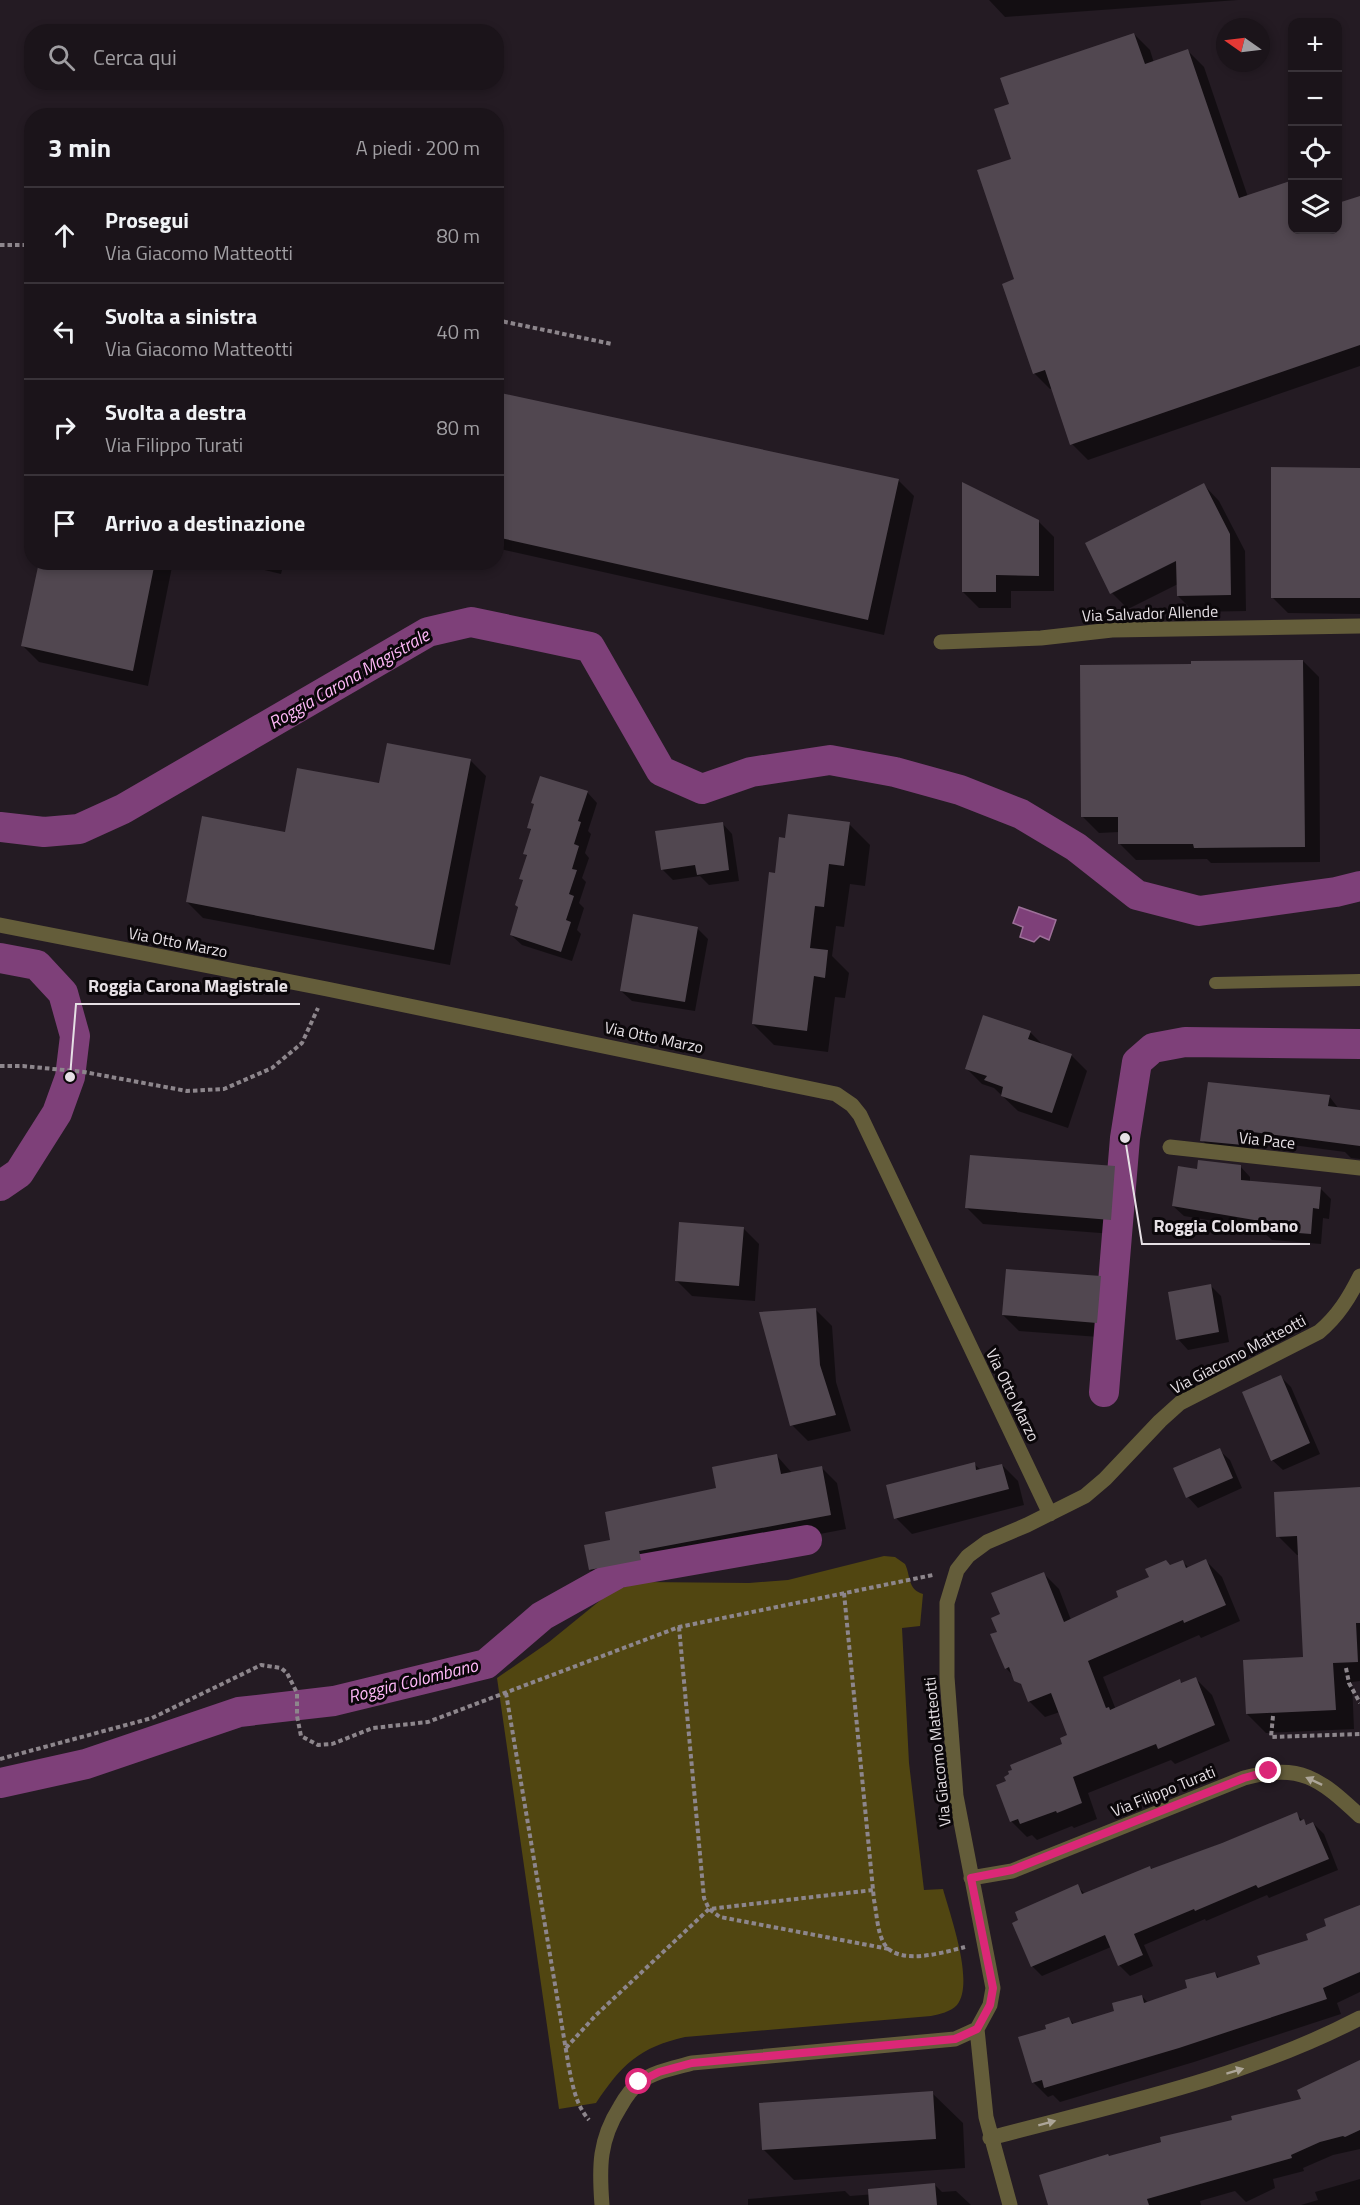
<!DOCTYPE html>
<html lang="it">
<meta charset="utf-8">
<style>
:root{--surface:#1b141a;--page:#282127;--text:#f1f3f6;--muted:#a09ea2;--line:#393339}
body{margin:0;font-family:"Titillium Web",sans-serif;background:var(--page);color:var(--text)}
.controls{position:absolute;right:18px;top:18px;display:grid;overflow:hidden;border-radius:12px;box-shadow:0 3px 9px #0003}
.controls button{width:54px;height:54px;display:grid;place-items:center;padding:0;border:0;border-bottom:2px solid var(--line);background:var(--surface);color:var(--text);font:30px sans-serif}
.compass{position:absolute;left:1216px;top:18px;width:54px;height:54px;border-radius:50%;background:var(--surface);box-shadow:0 3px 9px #0003;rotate:284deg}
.stop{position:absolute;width:18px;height:18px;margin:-14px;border:4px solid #db2777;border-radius:50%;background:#fff}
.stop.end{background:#db2777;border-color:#fff;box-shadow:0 2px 6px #0008}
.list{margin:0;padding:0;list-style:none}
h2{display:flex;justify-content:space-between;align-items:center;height:78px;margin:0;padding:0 24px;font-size:26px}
h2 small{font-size:20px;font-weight:400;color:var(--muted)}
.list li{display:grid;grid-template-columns:39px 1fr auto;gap:18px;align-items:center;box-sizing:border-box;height:96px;padding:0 24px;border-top:2px solid var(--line)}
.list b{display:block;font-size:22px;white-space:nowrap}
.list p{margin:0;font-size:20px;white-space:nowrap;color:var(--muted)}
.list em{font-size:20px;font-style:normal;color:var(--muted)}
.icon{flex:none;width:33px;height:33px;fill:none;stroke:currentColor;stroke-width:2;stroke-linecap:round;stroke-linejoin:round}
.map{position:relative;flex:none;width:1360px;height:2205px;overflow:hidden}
.search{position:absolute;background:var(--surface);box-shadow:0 3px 9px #0003;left:24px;top:24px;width:480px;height:66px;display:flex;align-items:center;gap:15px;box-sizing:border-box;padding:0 21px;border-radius:24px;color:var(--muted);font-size:22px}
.panel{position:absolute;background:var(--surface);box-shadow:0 3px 9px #0003;left:24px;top:108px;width:480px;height:462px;border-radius:24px}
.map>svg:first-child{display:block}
</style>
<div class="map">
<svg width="1360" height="2205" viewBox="0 0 1360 2205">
<rect width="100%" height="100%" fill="#241b23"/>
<path fill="#514611" d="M884,1556L895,1557L905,1564C911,1576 907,1589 923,1594L920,1626L902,1628L909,1763L924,1890L943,1889C950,1915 975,1983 957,2005C950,2012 940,2014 931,2016L685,2037C640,2047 621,2065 596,2103L559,2109L497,1678L549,1642L613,1590L644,1582L749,1583L788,1580Z"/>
<path fill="#7e4079" stroke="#9d7099" stroke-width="1.5" d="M1019,907L1056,920L1049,940L1040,936L1034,942L1020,937L1023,927L1013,923Z"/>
<path fill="#0007" d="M989,0H1238L1005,17Z
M1134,34L1150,50L1154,63L1188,51L1204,67L1248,197L1292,230H1338V205L1360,197V366L1088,460L1072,444L1053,388L1050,389L1034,373L1016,280L1011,105Z
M496,393L898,480L914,496L884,635L496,548Z
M1360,469V614L1288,613L1272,597Z
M1204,485L1219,501L1245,551L1246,611L1194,612L1178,596V584L1128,609L1112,593L1087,544Z
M1038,521L1054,537V591H1011V608H979L963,592Z
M41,562H173L148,686L39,662L23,646Z
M231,562H284L281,574Z
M1303,661L1319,677L1320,862L1211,863L1207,859L1136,860L1120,844L1119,832L1099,833L1083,817L1193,666Z
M470,760L486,776L450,965L203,918L187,902L381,785Z
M587,792L597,803L588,831L591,834L585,853L589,858L582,878L586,882L579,903L584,908L577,930L581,934L572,961L522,945L511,935L524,882L521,878L528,857L525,854L532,831L529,828Z
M722,823L732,834L739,881L709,885L700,876L673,880L662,869Z
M849,824L870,845L865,886L850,884L844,927L836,926L832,956L849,973L845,998L835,997L828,1052L774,1045L753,1024L776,874L786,840Z
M697,928L708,939L695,1011L632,1001L621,991Z
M1030,1032L1044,1046L1071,1055L1087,1071L1068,1128L1018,1111L994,1088L982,1084L966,1068Z
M1329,1096L1339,1109L1360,1111V1159L1351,1158L1345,1152L1255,1140L1253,1155L1213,1151L1202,1140Z
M1240,1166L1250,1177V1182L1320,1188L1331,1199L1329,1219L1323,1218L1321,1244L1272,1240L1260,1229L1184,1216L1173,1206Z
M1114,1167L1130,1183L1126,1235L983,1224L967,1208Z
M743,1228L759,1244L755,1301L692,1296L676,1280Z
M1100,1277L1116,1293L1112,1338L1019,1331L1003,1315Z
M1210,1285L1221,1296L1229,1342L1188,1350L1178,1339Z
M816,1310L832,1326L836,1382L851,1431L808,1441L792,1425Z
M1281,1377L1291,1387L1320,1454L1283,1470L1272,1460Z
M1219,1450L1230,1460L1242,1488L1198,1508L1188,1497L1175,1468Z
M777,1456L792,1473L822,1468L837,1483L846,1529L653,1566L655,1574L605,1585L590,1570L612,1541L718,1489Z
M974,1464L981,1470L1002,1465L1018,1481L1024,1505L912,1534L896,1518Z
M1360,1489V1681L1352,1682L1354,1729L1266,1733L1247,1714L1304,1659L1299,1555H1297L1278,1536Z
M1182,1561L1189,1568L1206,1561L1222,1577L1240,1621L1201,1638L1199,1635L1103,1677L1116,1710L1179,1681L1183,1684L1196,1679L1212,1695L1230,1741L1175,1764L1171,1760L1088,1793L1097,1819L1074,1828L1072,1826L1037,1840L1032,1835L1027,1837L1011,1821L1008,1782L1064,1745L1069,1736L1060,1712L1045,1717L1029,1701L1024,1688L1006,1668L999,1632L1002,1615L1043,1573L1059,1589L1071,1620L1120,1598L1150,1578Z
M1296,1814L1308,1826L1313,1823L1324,1834L1338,1870L1269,1898L1267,1895L1206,1921L1205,1919L1144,1945L1153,1966L1130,1976L1119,1965L1111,1947L1042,1976L1032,1966L1077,1886L1085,1894L1150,1867L1153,1870Z
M1360,1907V1992L1337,2003L1341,2014L1194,2062L1060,2102L1053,2095L1048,2097L1033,2082L1048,2030L1069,2019L1075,2025L1116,2012L1142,1996L1148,2003L1189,1989L1215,1973L1220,1979L1262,1965L1310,1940Z
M1360,2065V2149L1333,2155L1303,2168L1304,2171L1273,2179L1275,2188L1246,2202L1235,2191L1200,2201L1201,2205H1049L1109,2157L1303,2100Z
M932,2093L963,2123L965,2168L794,2180L764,2150Z
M1360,2179V2205H1301L1318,2200L1315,2192Z
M934,2184L942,2192L956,2191L971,2205H748V2199L845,2191L850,2196L902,2192Z"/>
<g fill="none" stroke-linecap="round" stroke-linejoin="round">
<path stroke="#7e4079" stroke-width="30" d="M0,827L44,832L79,829L123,809L428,632L471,622L590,647L661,771L702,789L751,772L830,760L895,772L960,790L1021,814L1076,847L1137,895L1199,911L1336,892L1360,886
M0,958L37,965L63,993L75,1036L70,1077L57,1113L19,1173L0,1186
M1104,1392L1125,1138L1137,1062L1153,1048L1185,1042L1360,1044
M0,1783L86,1764L239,1712L334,1701L486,1664L542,1616L619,1573L807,1540"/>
</g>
<path fill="#514750" d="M1134,33L1145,64L1188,49L1239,198L1293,180V230H1338V203L1360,196V345L1070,445L1045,370L1033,374L1002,284L1014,279L977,170L1011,159L994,109L1009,104L1000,78Z
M496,392L899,479L868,620L496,537Z
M1271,467L1360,468V598H1271Z
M962,482L1039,520V576L996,575V592H962Z
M1204,483L1230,534L1231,595L1177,596L1176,561L1110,594L1085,543Z
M39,562H155L133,671L21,646Z
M1303,660L1305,847L1194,848L1193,844H1118V817H1081L1080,665L1191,664V661Z
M387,743L471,759L434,950L186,902L202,816L285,832L297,768L379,783Z
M540,776L588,791L578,821L581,822L574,844L579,846L572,869L577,870L569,894L574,896L566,920L571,922L561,952L510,935L518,907L515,905L523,880L519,879L527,855L523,854L531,829L527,828L534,804L531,803Z
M788,814L850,822L844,866L829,864L824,907L815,906L810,948L828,950L825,978L814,976L807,1031L752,1024L769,872L775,873L779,837L785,838Z
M723,822L729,870L697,875L695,865L661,870L655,831Z
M633,914L698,927L685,1002L620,991Z
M983,1015L1031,1031L1028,1039L1072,1054L1052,1113L1001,1096L1003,1087L984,1080L987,1076L965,1069Z
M1208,1082L1330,1095L1328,1106L1360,1110V1146L1245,1131L1243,1145L1200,1141Z
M970,1155L1115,1166L1111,1220L965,1208Z
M1198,1160L1241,1165V1180L1321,1187L1319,1209L1313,1208L1311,1234L1259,1230L1260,1221L1172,1206L1178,1166L1197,1169Z
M679,1222L744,1227L739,1286L675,1281Z
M1006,1269L1101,1276L1097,1323L1002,1315Z
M1211,1284L1219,1332L1176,1340L1168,1292Z
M816,1308L820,1365L836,1415L790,1426L759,1312Z
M1281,1375L1310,1443L1271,1461L1242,1392Z
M1220,1448L1233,1478L1186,1498L1173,1468Z
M777,1454L781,1474L822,1466L831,1515L639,1551L641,1560L589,1570L584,1545L610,1540L605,1512L716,1488L712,1467Z
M975,1462L976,1470L1002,1464L1009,1489L894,1519L886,1485Z
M1360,1487V1623H1356L1358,1662L1333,1663L1336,1710L1246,1714L1243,1660L1303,1657L1297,1536L1276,1537L1274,1492Z
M1206,1559L1226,1605L1184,1623L1183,1620L1088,1661L1106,1708L1109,1707L1110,1710L1180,1679L1181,1683L1196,1677L1215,1725L1158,1749L1156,1744L1073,1777L1082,1803L1057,1813L1056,1811L1020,1824L1018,1819L1010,1822L996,1785L1006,1781L1004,1777L1009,1774L1008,1771L1012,1770L1010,1765L1062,1744L1060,1738L1067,1735L1051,1693L1028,1702L1021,1684L1014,1681L1009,1667L1005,1669L990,1634L997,1632L991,1618L1000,1614L991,1593L1044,1572L1064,1622L1118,1597L1116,1591L1149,1577L1145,1569L1166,1560L1170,1565L1183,1560L1186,1568Z
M1297,1812L1300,1821L1304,1819L1306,1825L1313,1822L1329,1859L1258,1888L1256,1885L1195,1911L1194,1909L1134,1934L1143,1955L1118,1966L1105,1935L1031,1967L1012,1923L1018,1920L1015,1912L1078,1884L1082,1894L1150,1866L1151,1869L1222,1843Z
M1360,1905V1972L1323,1988L1327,1999L1179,2048L1044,2088L1042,2080L1032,2083L1018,2037L1046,2029L1045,2025L1069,2017L1072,2024L1114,2011L1112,2003L1142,1995L1144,2003L1187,1988L1185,1980L1215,1972L1217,1978L1260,1964L1257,1956L1308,1940L1306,1934L1326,1926L1324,1919Z
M1360,2060V2130L1345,2137L1343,2136L1320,2142L1291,2155L1292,2158L1147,2199L1149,2205H1048L1039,2175L1108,2154L1109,2156L1161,2142L1160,2137L1232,2120L1231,2116L1301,2099L1297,2090Z
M933,2091L936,2139L762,2150L759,2103Z
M935,2183L937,2205H869L868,2189Z"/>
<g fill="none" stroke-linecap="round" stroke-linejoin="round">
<path stroke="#8d868c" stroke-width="4" stroke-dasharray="4.5 3" stroke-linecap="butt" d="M0,245H32
M496,320L612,344
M0,1066H23L84,1072L187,1091L224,1089L272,1068L302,1043L318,1008
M844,1593L874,1900C877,1914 877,1933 885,1945C900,1966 945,1952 965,1947
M679,1627L704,1898L709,1909L720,1917L889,1949
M1346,1668L1349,1683L1360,1703
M506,1693L569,2068C573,2087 576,2105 589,2120
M1273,1716L1271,1737L1360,1734
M0,1759L152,1718L261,1665L281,1668L287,1673L297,1693V1716L301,1736L318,1745L332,1744L373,1728L428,1722L679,1627L933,1575
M566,2048L596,2015L709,1909L873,1890"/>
<path stroke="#645d3a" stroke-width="12" d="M1215,983L1360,980"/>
<path stroke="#645d3a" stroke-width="15" d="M941,642L1041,638L1112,630L1360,626
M0,925L327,989L836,1094L852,1105L860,1115L1050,1514
M1170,1147L1360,1168
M971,1878L1012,1871L1244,1778C1301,1763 1319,1778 1360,1816
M977,2029L986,2117L1010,2205
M990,2138C1115,2105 1245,2078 1360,2018
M602,2205C599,2167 599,2140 620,2107C625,2098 632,2088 640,2082C655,2071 675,2068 692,2063L955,2039L977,2029L990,2005L993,1988L956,1796L947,1677V1603L957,1570L968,1556L987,1542L1027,1525L1085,1496L1105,1479L1160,1421L1180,1403L1319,1332C1338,1316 1349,1298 1360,1276"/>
</g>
<defs><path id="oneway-solid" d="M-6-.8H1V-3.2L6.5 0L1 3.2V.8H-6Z" transform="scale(1.5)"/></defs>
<g fill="#aca598">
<use href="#oneway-solid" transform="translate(1314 1781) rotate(-155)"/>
<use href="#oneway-solid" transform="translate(1235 2071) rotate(-17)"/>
<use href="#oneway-solid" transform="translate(1047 2123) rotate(-15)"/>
</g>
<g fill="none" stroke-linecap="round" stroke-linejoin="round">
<path stroke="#db2777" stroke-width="8" d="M639,2082L659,2072L692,2063L955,2039L977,2029L990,2005L993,1988L971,1878L1012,1870L1244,1778L1269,1771"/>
</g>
<g text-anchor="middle" stroke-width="6" stroke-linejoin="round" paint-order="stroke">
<g font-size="16" fill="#e6e0e5" stroke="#0b070a">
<text transform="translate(1150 613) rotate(-2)" y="6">Via Salvador Allende</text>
<text transform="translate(178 942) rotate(11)" y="6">Via Otto Marzo</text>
<text transform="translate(654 1037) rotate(12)" y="6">Via Otto Marzo</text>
<text transform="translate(1267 1140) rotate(6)" y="6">Via Pace</text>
<text transform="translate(1238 1354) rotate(-28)" y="6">Via Giacomo Matteotti</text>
<text transform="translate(1013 1395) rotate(64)" y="6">Via Otto Marzo</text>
<text transform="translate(937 1752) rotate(-96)" y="6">Via Giacomo Matteotti</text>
<text transform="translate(1163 1791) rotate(-22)" y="6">Via Filippo Turati</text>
</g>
<g font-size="18" font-style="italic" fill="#feb7f7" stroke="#0b070a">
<text transform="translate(349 679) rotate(-30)" y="6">Roggia Carona Magistrale</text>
<text transform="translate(413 1681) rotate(-14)" y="6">Roggia Colombano</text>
</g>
</g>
<path fill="none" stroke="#e6e0e5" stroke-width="2" d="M70 1077L76 1004H300M1125 1138L1142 1244H1310"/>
<g fill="#e6e0e5" stroke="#0b070a" stroke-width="2">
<circle cx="70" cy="1077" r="6"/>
<circle cx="1125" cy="1138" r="6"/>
</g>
<g font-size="18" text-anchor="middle" font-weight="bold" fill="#e6e0e5" stroke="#0b070a" stroke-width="6" stroke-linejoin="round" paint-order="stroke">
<text x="188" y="992">Roggia Carona Magistrale</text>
<text x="1226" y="1232">Roggia Colombano</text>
</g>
</svg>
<div class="controls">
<button>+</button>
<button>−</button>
<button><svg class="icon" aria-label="locate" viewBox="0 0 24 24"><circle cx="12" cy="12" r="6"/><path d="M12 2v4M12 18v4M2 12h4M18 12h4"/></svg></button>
<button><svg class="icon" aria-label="layers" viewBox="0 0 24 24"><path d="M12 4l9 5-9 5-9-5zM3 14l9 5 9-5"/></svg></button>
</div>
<svg class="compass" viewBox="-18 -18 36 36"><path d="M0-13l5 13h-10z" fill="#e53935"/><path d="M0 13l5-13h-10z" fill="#a09ea2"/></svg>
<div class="stop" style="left:639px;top:2082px"></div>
<div class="stop end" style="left:1269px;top:1771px"></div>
<div class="search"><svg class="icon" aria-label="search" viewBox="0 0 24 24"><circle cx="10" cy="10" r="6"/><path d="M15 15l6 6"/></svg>Cerca qui</div>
<section class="panel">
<h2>3 min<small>A piedi · 200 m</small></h2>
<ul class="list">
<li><svg class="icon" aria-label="ahead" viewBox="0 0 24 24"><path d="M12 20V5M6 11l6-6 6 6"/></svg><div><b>Prosegui</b><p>Via Giacomo Matteotti</p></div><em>80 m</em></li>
<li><svg class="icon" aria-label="left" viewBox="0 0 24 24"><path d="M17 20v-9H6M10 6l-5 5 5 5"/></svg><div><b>Svolta a sinistra</b><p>Via Giacomo Matteotti</p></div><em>40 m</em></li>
<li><svg class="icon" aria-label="right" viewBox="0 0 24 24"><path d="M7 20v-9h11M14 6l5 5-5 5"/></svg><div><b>Svolta a destra</b><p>Via Filippo Turati</p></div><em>80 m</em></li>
<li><svg class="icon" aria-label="arrive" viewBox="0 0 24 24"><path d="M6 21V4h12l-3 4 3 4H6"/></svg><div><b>Arrivo a destinazione</b></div></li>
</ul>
</section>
</div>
